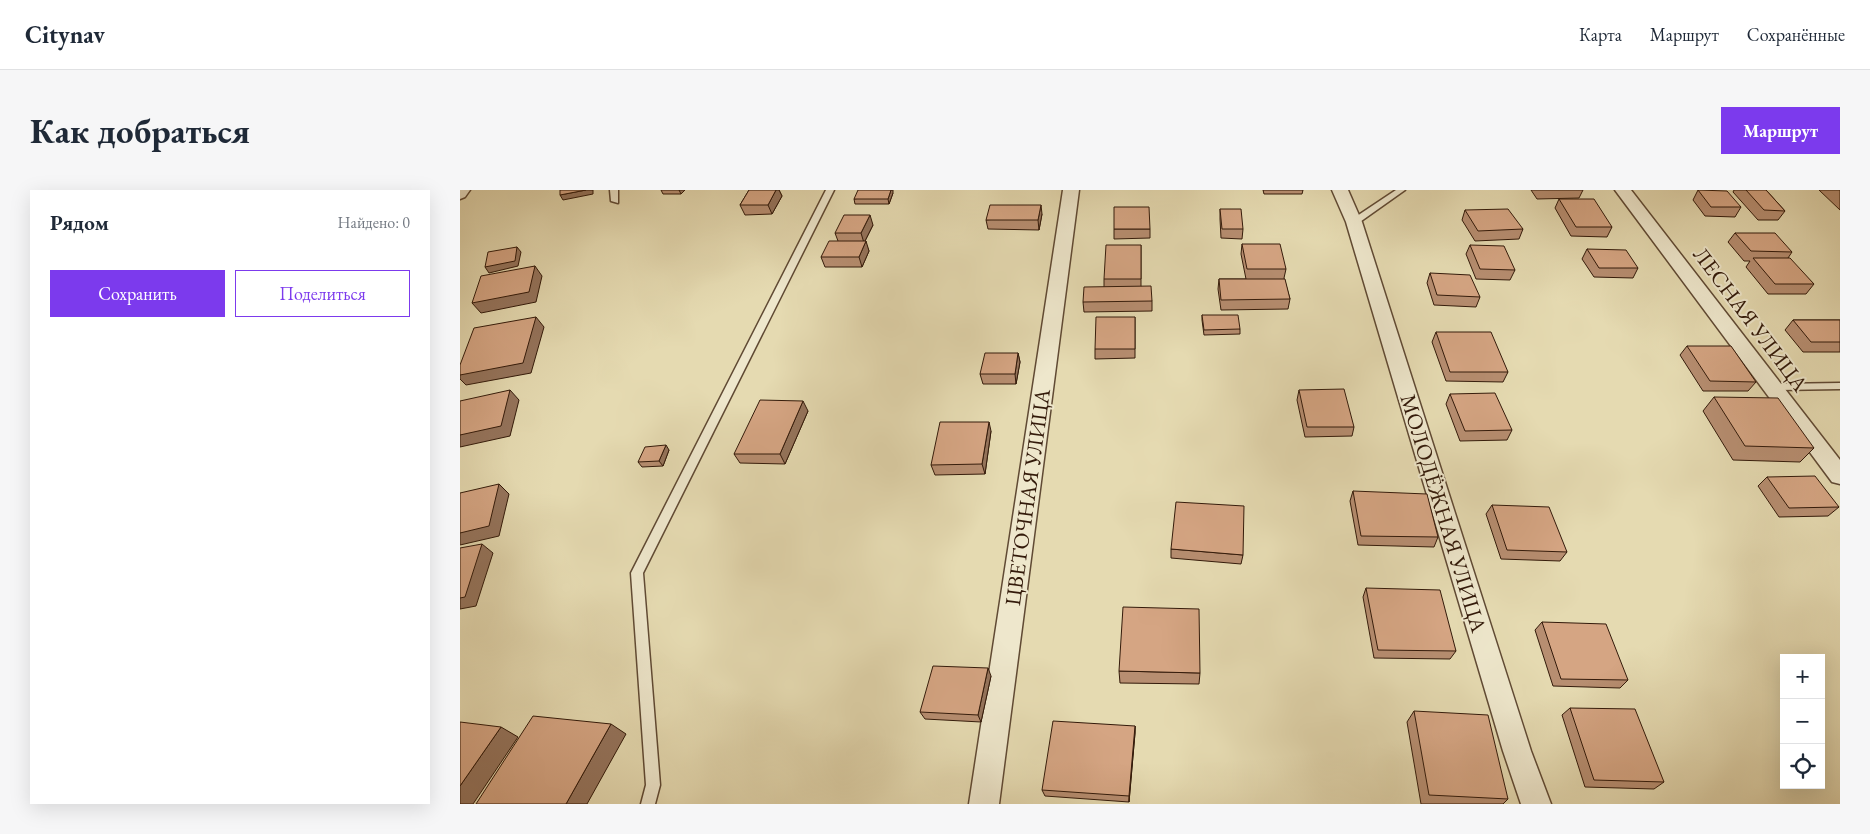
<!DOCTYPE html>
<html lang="ru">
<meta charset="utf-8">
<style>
:root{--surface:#fff;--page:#f6f6f7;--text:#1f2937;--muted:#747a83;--line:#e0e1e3;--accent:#7c3aed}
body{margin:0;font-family:"EB Garamond",serif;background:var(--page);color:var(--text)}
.controls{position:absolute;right:15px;bottom:15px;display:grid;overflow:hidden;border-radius:0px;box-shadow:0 5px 20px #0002}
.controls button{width:45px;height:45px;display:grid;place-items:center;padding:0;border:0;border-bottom:1px solid var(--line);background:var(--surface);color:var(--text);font:25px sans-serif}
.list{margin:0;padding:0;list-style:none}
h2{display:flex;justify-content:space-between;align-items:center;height:65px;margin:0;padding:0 20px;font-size:21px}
h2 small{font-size:16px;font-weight:400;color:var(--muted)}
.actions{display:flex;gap:10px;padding:15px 20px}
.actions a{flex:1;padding:11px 0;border:1px solid var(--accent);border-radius:0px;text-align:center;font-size:18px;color:var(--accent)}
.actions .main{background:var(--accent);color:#fff}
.icon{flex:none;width:28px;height:28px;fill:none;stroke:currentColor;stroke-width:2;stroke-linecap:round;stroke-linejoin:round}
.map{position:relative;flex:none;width:1380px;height:614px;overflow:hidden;border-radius:0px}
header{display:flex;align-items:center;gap:30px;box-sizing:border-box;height:70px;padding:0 25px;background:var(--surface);border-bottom:1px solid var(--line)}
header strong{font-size:24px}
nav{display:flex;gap:28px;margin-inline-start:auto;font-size:18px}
.intro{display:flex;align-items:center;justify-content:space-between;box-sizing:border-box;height:120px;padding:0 30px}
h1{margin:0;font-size:35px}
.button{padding:12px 22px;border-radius:0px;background:var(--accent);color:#fff;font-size:18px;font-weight:700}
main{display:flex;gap:30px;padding:0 30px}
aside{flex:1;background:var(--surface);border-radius:0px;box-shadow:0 5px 20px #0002}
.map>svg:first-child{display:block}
</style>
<header>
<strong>Citynav</strong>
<nav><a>Карта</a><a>Маршрут</a><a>Сохранённые</a></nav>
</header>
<div class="intro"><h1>Как добраться</h1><a class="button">Маршрут</a></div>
<main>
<aside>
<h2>Рядом<small>Найдено: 0</small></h2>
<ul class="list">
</ul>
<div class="actions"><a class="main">Сохранить</a><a>Поделиться</a></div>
</aside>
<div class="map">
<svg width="1380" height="614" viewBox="0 0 1380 614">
<rect width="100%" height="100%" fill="#e5dab1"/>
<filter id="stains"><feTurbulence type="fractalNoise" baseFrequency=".004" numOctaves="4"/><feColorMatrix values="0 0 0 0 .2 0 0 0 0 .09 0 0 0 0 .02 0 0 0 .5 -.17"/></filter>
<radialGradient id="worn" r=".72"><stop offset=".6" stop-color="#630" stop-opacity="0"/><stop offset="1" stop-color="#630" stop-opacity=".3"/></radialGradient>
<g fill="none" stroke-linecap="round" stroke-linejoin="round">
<g stroke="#604a34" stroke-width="3">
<path id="lane" d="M150,0H158V13L151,11Z
M366,0H374L183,383L200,595L195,614H181L186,595L171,383Z
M936,0H945L897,34H891V30Z
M1380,193V199L1312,200L1307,197L1312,194Z"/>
</g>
<g stroke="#604a34" stroke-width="3">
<path id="street" d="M0,0H10L5,7L0,9Z
M603,0H619L539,614H509Z
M872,0H888L902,32L1071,561L1091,614H1061L1043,561L886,32Z
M1155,0H1171L1380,270V294L1372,292Z"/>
</g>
<use href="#lane" fill="#eee7cc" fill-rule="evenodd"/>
<use href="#street" fill="#eee7cc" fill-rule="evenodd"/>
</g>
<path fill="#b78e71" stroke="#331a0a" d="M201,0H225L221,4H203Z
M289,0H319L322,6L312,24L285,25L280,15Z
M803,0H843L842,4H804Z
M1071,0H1123L1119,8L1077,9Z
M1238,0L1281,17L1275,27L1245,26L1233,10Z
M1274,0H1306L1325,21L1318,30H1298L1273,2Z
M1359,0H1380V20Z
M433,3L429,14H395L394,9Z
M1099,9L1152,37L1147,47L1111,46L1095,18Z
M760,19L783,39L782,49L761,48L760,29Z
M1005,20L1063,39L1059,49L1015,51L1002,30Z
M582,24L579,40L528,39L526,30Z
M413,35L405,51L409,61L402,77H365L361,67L378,51L375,43Z
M654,39H690V48L654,49Z
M1275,43L1332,62L1328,68L1354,94L1346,104H1308L1286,77L1290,71H1284L1268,52Z
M782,54L826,79L824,88L830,109L828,119L761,120L758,99L759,89H786L781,64Z
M681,55V96L692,111V121L624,122L623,112L644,97V89Z
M1010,55L1055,80L1050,90L1016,89L1006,64Z
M1127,59L1178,78L1173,88L1134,87L1122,69Z
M970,83L1020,107L1016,117L974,115L967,93Z
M742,125L780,139V144L744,145L742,130Z
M675,127V168L635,169V159Z
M1333,130H1380V162H1343L1325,140Z
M976,142L1048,182L1043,192L986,191L972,152Z
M1227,156L1296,192L1288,201H1243L1220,165Z
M558,163L560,172L556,194H523L520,184Z
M839,200L894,237L892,246L845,247L837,210Z
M990,204L1052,240L1047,250L1000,251L986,214Z
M1254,207L1354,258L1340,272L1273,270L1243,221Z
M348,221L325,274L280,273L274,264Z
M531,241L525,284L475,285L471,275Z
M209,260L203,276L182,277L178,272Z
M1307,287L1379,317L1368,326L1319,327L1298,296Z
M893,301L978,347L974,357L898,355L890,311Z
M1032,315L1107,362L1100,371L1041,369L1026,324Z
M711,359L783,365L781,374L711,368Z
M906,398L996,461L990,469L914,468L903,407Z
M1082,432L1168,490L1160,498L1093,496L1075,440Z
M659,481L740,483L739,494L660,493Z
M531,486L521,532L465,529L460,522Z
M1110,518L1204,592L1194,599L1125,597L1102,525Z
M954,521L1048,609L1043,614H961L947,532Z
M675,536V543L669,612L585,606L582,600Z"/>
<path fill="#95745c" stroke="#331a0a" d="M126,0H133V4L103,10L100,5Z
M219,0H225L221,4Z
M316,0H319L322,6L312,24L308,15Z
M431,0H433V3L429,14L428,9Z
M581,15L582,24L579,40L578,30Z
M410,25L413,35L404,53L401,43Z
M406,51L409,61L402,77L399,67Z
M57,57L61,62L58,76L29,83L25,77Z
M75,76L82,86L76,112L21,123L12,113Z
M76,127L84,137L71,183L6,195L0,189V185Z
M558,163L560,172L556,194L555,184Z
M50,200L59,210L50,246L0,257V245Z
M343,211L348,221L325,274L320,264Z
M529,232L531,241L525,284L522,274Z
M206,255L209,260L203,276L199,271Z
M39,294L49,304L39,346L0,355V343Z
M22,354L33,363L16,416L0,419V408Z
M528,478L531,486L521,532L518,525Z
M151,534L166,544L127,614H106Z
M675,536V543L669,612V606Z
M41,537L58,547L13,614H0V596Z"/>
<path fill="#d5a583" stroke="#331a0a" d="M100,0H126L100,5Z
M289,0H316L308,15H280Z
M398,0H431L428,9H394Z
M1238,0L1267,1L1281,17H1251Z
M1286,0H1306L1325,21L1304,20Z
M1099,9H1134L1152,37H1116Z
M530,15H581L578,30H526Z
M654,17H689L690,39H654Z
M760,19H781L783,39H762Z
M1048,19L1063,39L1018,41L1005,20Z
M384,25H410L401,43H375Z
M1275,43H1315L1332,62L1291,61Z
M369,51H406L399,67H361Z
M782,54H820L826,79H787Z
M646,55H681V89H644Z
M1010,55L1044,56L1055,80L1020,79Z
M57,57L55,71L25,77L28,62Z
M1127,59L1166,60L1178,78H1139Z
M1293,68H1330L1354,94H1315Z
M75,76L69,102L12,113L21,86Z
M970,83L1010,85L1020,107L977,105Z
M759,89H825L830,109L761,110Z
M691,96L692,111L623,112L624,97Z
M742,125H778L780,139L744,140Z
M76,127L63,173L0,185V175L14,138Z
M636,127H675V159H635Z
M1333,130H1380V152H1351Z
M976,142H1031L1048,182H990Z
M1227,156H1271L1296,192L1250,191Z
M525,163H558L555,184H520Z
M884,199L894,237H847L839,200Z
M50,200L41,236L0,245V211Z
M1035,203L1052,240L1005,241L990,204Z
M1254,207L1318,208L1354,258L1285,256Z
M300,210L343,211L320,264H274Z
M480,232H529L522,274L471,275Z
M206,255L199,271L178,272L185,257Z
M1355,286L1379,317L1329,318L1307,287Z
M39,294L29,336L0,343V303Z
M893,301L967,304L978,347L901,346Z
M716,312L784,316L783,365L711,359Z
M1032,315L1089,317L1107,362L1047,360Z
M22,354L5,407L0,408V358Z
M906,398L980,400L996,461L918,460Z
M663,417L739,419L740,483L659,481Z
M1082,432L1146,434L1168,490L1101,489Z
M473,476L528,478L518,525L460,522Z
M1110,518L1175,519L1204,592L1134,590Z
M954,521L1028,525L1048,609L969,605Z
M73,526L151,534L106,614H16Z
M593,531L675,536L669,606L582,600Z
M0,532L41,537L0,596Z"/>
<g text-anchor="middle" stroke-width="4" stroke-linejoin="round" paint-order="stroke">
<g font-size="22" fill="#331a0a" stroke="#eee7cc">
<text transform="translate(1291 129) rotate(53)" y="8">ЛЕСНАЯ УЛИЦА</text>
<text transform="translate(567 307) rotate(-82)" y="8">ЦВЕТОЧНАЯ УЛИЦА</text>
<text transform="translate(984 323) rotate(73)" y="8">МОЛОДЁЖНАЯ УЛИЦА</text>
</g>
</g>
<rect width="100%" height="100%" filter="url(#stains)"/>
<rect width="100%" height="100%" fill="url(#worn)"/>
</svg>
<div class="controls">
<button>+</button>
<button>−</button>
<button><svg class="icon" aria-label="locate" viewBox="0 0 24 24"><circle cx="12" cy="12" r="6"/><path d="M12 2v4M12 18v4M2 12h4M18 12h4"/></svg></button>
</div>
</div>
</main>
